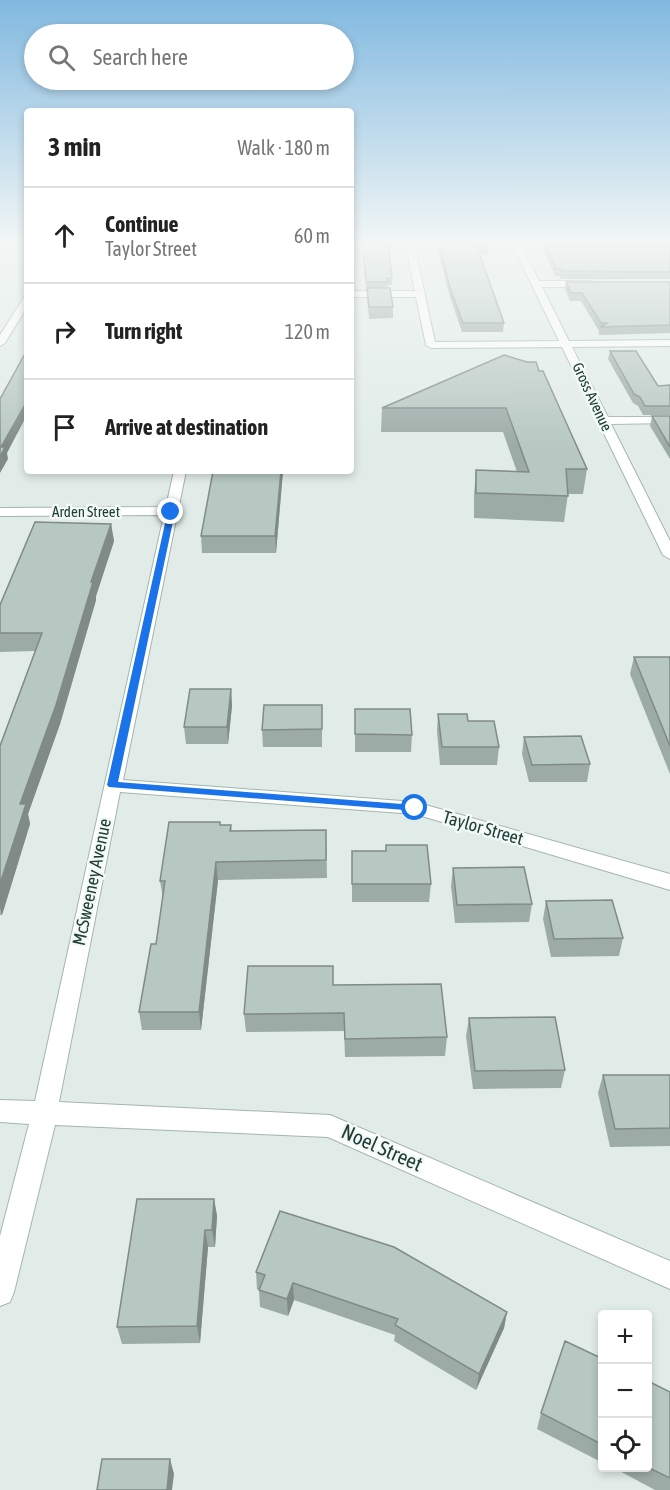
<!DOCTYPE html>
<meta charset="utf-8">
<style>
:root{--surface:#fff;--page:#f6f6f6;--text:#222;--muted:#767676;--line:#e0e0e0}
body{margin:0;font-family:"Asap Condensed",sans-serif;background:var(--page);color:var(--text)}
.controls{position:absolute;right:18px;bottom:18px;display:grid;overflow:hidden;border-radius:6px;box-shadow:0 3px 9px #0003}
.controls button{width:54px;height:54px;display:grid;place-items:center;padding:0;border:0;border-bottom:2px solid var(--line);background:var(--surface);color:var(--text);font:30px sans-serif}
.stop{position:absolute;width:18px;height:18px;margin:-14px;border:4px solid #1a73e8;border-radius:50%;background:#fff}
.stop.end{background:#1a73e8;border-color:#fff;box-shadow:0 2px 6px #0008}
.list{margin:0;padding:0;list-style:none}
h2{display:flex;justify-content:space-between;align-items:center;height:78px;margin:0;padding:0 24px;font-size:26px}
h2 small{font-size:20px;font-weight:400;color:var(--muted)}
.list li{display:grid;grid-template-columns:39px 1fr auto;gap:18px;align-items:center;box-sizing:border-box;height:96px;padding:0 24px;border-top:2px solid var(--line)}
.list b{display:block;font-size:22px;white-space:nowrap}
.list p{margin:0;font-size:20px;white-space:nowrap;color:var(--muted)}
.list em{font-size:20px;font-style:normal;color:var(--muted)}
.icon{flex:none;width:33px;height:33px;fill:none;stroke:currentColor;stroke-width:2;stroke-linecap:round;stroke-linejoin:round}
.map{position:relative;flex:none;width:670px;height:1490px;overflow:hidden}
.search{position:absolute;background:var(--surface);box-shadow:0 3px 9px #0003;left:24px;top:24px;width:330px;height:66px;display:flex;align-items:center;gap:15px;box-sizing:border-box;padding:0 21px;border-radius:33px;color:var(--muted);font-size:22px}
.panel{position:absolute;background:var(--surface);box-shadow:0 3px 9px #0003;left:24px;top:108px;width:330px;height:366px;border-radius:6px}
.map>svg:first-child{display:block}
</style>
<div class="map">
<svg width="670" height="1490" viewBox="0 0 670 1490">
<rect width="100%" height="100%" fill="#e1ece8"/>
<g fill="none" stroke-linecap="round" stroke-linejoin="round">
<g stroke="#a4b4b0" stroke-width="2">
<path id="minor" d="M405,240H413L435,342L559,341L510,240H518L539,281H590L594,284L590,287H542L569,341L670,340V346L572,347L608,417H670V423L611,424L670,541V559L663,555L562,347L431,348L426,345L416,297H351V291H415Z
M27,296V307L5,343L0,346V335L24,297Z
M174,471H186L123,780L415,802L670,874V890L415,814L120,792L59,1102L330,1115L670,1261V1289L328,1137L55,1125L14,1292L10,1302L0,1306V1236L29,1124L0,1122V1100L35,1101L164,515L0,516V508L166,507Z"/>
</g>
<use href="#minor" fill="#fff" fill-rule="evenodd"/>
</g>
<path fill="#9daba7" d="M362,240H388L392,278V285H388L387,288L393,307V318L369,319Z
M435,240H487L489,244L488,255H480L504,323L503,332H462L450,297Z
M539,240H670V279H561L560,276H555Z
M566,282H670V333L599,335V331L581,301H570L565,289Z
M610,351L658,386L670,385V415H643L638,406L633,403L608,359Z
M539,371L587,469L583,494H568L564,522L474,518V496L476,470L517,472L503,432H381L382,408Z
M652,416H670V459L650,426Z
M283,471L276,553H202L201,536Z
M111,524L114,541L96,596V600L60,724L28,814L30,824L2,915H0V746L35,651L0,652V605Z
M634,657H670V774L630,674Z
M231,689L232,706L228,744H186L184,727Z
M322,705V747H263L262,730Z
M355,709L412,735L411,752H355Z
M438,714L468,721L499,747L497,765H440L437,731Z
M524,737L590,764L587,782H529L522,754Z
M220,822V825H231L232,831L326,830L327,878L218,880L201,1030H142L139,1012L156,944L163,898L160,881Z
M352,851H386L431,884L429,902H352Z
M453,868L532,904L529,922L455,923L451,886Z
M546,901L623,938L619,956L551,957L543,919Z
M333,985L447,1037L445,1056L345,1057L344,1031L246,1032L244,1014Z
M469,1018L565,1070L561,1088L473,1089L466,1036Z
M603,1075H670V1146L610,1147L598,1093Z
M214,1199L217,1216L215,1247H208L200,1343L122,1344L117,1327Z
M256,1272L507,1312L504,1328L476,1390L394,1341L395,1335L294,1300L288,1316L260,1307L259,1290L257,1289Z
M603,1359V1463L537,1429L541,1413Z
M670,1392V1490H655L612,1467H648Z"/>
<path fill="#808b88" d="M27,401V415L7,453L8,459L0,473V457L1,447Z
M281,471H283L276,553L275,536Z
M111,524L114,541L96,596V600L60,724L28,814L30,824L2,915L0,907V884L20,804L91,582Z
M231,689L232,706L228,744L227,727Z
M216,862L218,880L201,1030L199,1012Z
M214,1199L217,1216L215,1247L212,1230Z
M205,1230L208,1247L200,1343L197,1326Z
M293,1283L294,1300L288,1316L287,1299Z
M507,1312L504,1328L476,1390L479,1374Z
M170,1459L174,1474L172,1490H167Z"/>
<path fill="#b7c7c2" stroke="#808b88" stroke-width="1.5" d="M362,240H388L392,278H387L388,282H366Z
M438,240H487L489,246L477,247L504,323H463L450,288Z
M543,240H670V272L562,271L561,269H556Z
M566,282H670V325L600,327L607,323H601L582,293H571Z
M367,288H390L393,307H369Z
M27,350V401L1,447H5L0,457V399Z
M610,351H636L658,386L670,385V406H645L640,397L634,394Z
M504,355L527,362H536L539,371H543L587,469H566L568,496L476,493V470L529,472L506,408H382Z
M652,416H670V447Z
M213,471H281L275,536H201Z
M35,522L111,524L91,582H93L56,705L20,804H26L0,884V746L42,633H0V605Z
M634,657H670V746Z
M190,689H231L227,727H184Z
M264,705H322V729L262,730Z
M355,709H410L412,735L355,734Z
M438,714H467L468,721H494L499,747H442Z
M581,736L590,764L532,765L524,737Z
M169,822H220V825H231L230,831L326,830V860L216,862L199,1012H139L151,944H156L165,881H160Z
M386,845H427L431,884H352V851H386Z
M524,867L532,904L457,905L453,868Z
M612,900L623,938L554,939L546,901Z
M248,966H333V985L441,984L447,1037L345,1039L344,1013L244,1014Z
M555,1017L565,1070L475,1071L469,1018Z
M603,1075H670V1128L615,1129Z
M137,1199H214L212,1230H205L197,1326L117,1327Z
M280,1211L394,1247L507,1312L479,1374L395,1325L398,1319L293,1283L287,1299L259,1290L265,1275L256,1272Z
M565,1341L603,1359V1445L541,1413Z
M648,1381L670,1392V1478L647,1467Z
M102,1459H170L167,1490H97Z"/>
<linearGradient id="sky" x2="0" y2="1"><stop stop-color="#81b9e0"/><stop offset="0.54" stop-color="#f2f6f5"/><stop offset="1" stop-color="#f2f6f5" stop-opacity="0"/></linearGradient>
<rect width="670" height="448" fill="url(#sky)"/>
<path fill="#1a73e8" d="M168,510L175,512L118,782L415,805L420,808L418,811L109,787L107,785Z"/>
<g text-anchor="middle" stroke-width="5" stroke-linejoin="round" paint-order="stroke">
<g font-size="15" fill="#213e38" stroke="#f2f9f6">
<text transform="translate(592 397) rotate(65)" y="5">Gross Avenue</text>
<text x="86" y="517">Arden Street</text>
</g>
<g font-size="18" fill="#213e38" stroke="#f2f9f6">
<text transform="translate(483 828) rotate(16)" y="6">Taylor Street</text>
<text transform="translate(92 882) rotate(-78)" y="6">McSweeney Avenue</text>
</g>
<g font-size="21" fill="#213e38" stroke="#f2f9f6">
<text transform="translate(382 1148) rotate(24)" y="7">Noel Street</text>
</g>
</g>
</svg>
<div class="controls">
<button>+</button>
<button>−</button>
<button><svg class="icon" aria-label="locate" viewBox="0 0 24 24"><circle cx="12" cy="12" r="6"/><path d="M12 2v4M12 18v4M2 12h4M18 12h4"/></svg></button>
</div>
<div class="stop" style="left:415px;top:808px"></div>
<div class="stop end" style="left:171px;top:512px"></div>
<div class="search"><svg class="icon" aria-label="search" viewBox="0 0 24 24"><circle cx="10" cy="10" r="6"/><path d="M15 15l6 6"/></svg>Search here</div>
<section class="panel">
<h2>3 min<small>Walk · 180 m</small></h2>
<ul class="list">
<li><svg class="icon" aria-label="ahead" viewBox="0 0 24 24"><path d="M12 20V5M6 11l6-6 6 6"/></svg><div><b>Continue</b><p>Taylor Street</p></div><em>60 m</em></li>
<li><svg class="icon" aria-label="right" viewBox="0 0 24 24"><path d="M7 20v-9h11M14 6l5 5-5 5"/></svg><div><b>Turn right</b></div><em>120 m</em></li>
<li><svg class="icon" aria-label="arrive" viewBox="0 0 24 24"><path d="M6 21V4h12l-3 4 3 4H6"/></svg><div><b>Arrive at destination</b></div></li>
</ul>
</section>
</div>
